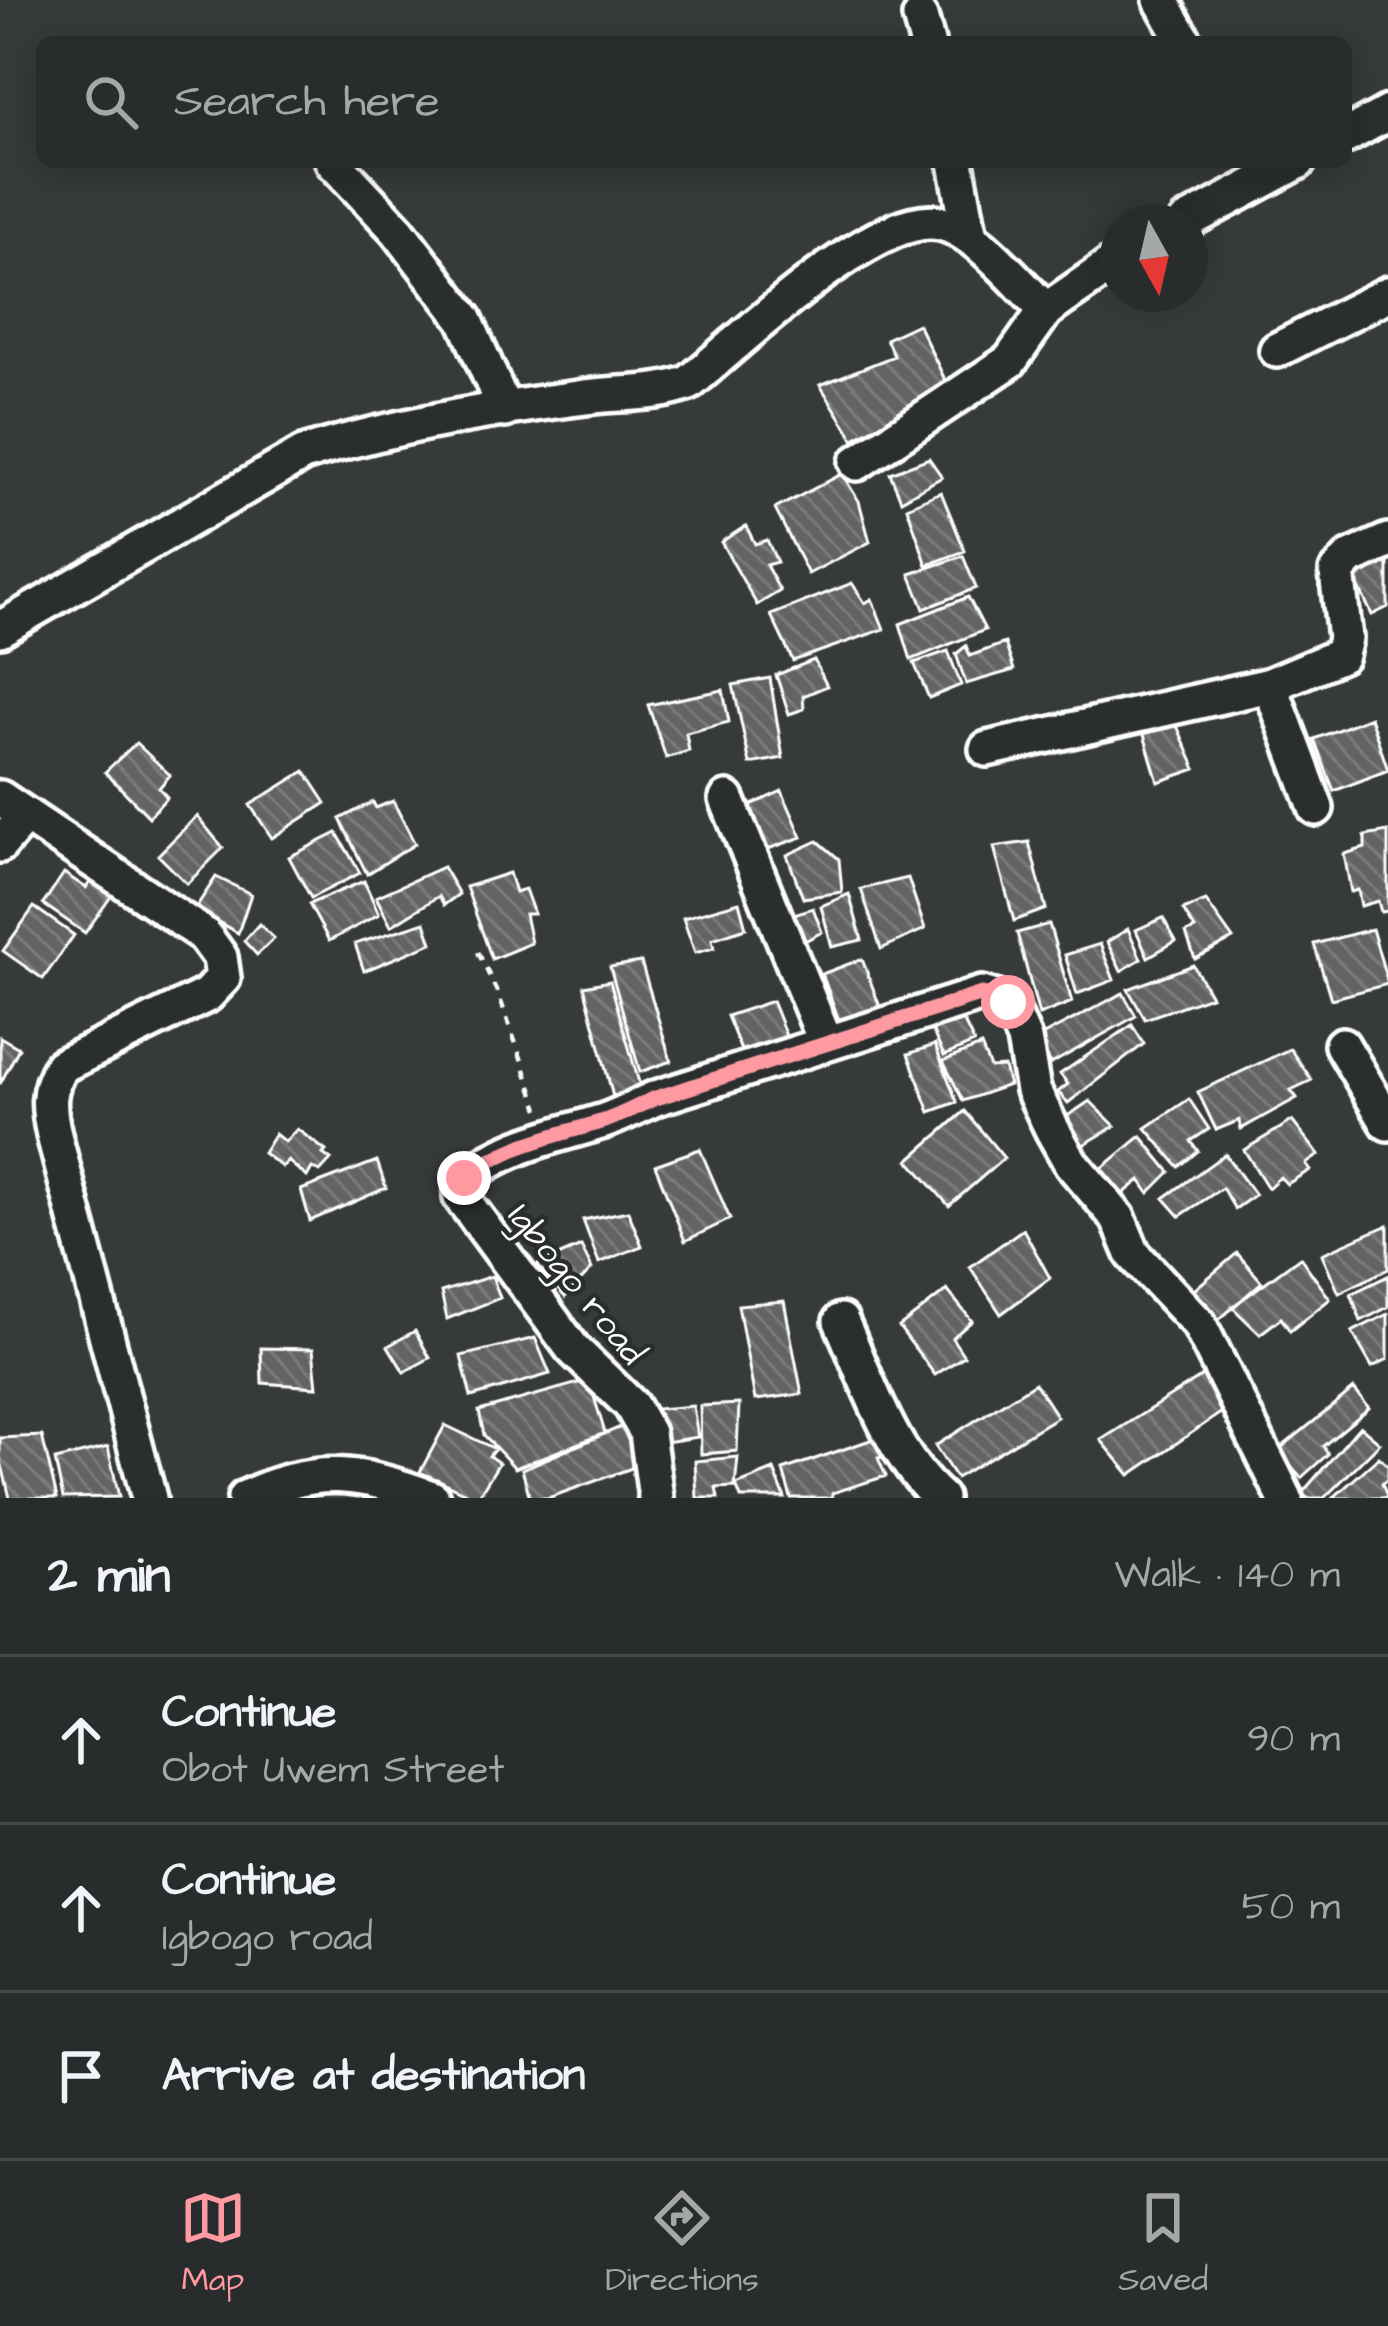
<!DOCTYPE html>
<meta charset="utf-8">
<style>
:root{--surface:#292c2c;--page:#353838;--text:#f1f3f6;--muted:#a5a7a9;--line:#454848;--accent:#ff9aa2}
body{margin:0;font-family:"Architects Daughter",sans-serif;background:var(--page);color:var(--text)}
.compass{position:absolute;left:1100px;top:204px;width:108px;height:108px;border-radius:50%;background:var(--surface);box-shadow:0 6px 30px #0003;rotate:172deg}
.stop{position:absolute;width:36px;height:36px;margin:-27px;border:9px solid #ff9aa2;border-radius:50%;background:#fff}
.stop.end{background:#ff9aa2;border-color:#fff;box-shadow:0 3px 12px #0008}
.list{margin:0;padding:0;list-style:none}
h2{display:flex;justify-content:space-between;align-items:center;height:156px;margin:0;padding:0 48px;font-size:51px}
h2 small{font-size:39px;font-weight:400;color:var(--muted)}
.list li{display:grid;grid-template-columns:78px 1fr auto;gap:36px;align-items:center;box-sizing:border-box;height:168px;padding:0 48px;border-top:3px solid var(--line)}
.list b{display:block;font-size:45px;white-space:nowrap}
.list p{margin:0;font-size:39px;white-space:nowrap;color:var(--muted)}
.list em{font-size:39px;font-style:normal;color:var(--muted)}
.icon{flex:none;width:66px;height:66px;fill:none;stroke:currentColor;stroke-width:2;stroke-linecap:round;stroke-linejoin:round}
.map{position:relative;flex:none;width:1388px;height:1498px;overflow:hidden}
.search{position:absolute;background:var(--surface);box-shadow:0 6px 30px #0003;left:36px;right:36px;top:36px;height:132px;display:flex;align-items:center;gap:30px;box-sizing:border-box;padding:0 42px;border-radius:18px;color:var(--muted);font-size:45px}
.sheet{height:660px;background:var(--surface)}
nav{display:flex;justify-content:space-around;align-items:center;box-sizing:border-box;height:168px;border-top:3px solid var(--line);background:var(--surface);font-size:33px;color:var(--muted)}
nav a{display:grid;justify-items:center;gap:6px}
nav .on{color:var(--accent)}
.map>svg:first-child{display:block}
</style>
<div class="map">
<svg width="1388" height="1498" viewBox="0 0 1388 1498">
<defs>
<pattern id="building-back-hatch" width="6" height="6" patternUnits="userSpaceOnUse" patternTransform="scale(3)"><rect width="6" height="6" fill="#636465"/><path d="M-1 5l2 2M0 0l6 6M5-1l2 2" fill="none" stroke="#7a7b7c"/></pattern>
</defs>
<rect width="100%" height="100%" fill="#373a3b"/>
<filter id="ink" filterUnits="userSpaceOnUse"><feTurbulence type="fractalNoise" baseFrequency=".00833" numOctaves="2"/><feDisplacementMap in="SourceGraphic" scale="24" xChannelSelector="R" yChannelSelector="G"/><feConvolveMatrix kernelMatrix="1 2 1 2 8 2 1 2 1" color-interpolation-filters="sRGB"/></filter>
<g filter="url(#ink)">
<path fill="url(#building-back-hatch)" stroke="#fff" stroke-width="3" d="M918,324L948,386L854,439L820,385L894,356L886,339Z
M929,458L942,477L901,500L890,473Z
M842,474L859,501L870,542L808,574L775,509Z
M941,492L965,551L927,565L907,507Z
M746,526L755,544L767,540L777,562L766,565L780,591L757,605L721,542Z
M963,556L976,588L924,609L910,574Z
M1388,558V607L1372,615L1353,575Z
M852,583L865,603L872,599L884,629L793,661L771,615Z
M968,597L985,630L911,660L900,624Z
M1005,643L1014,670L966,684L956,654L966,646L970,656Z
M948,651L961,685L929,698L914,663Z
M814,660L827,686L803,696L804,709L789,714L776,675Z
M770,678L783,758L750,764L733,685Z
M723,690L729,722L686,733L689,751L666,758L648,705Z
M1370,717L1388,770L1334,791L1314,739Z
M1174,719L1196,769L1158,782L1142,728Z
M136,743L170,775L159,788L167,797L149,817L105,772Z
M305,771L326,803L272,838L250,805Z
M782,791L802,837L757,853L736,812Z
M393,801L415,844L367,874L340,819L373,802L376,808Z
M197,816L223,848L187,884L158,855Z
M1388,832V911L1381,912L1378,901L1361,906L1358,890L1351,892L1344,854L1365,848V836Z
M337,833L360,873L311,898L289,857Z
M818,841L839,859L842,892L803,898L787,855Z
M1029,842L1046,909L1014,921L994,847Z
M443,867L459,894L444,905L439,896L391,926L376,897Z
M64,873L86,888L93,877L112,895L85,933L43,904Z
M509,873L515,892L525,889L534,914H525L531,943L492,959L466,887Z
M216,877L251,894L238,933L195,909Z
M908,878L925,929L881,949L861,889Z
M364,881L379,914L329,941L309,904Z
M849,894L862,940L832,947L821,906Z
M1206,901L1233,939L1195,959L1186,933L1195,929L1183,910Z
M739,902L746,928L712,939L714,948L695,953L683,918Z
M34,907L74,935L43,979L3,951Z
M813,908L822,932L793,947L778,919Z
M1163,918L1176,941L1148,957L1136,930Z
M425,922L432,943L364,971L355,944Z
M259,924L274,938L257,955L244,941Z
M1049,924L1072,1002L1039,1015L1017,933Z
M1128,929L1141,959L1121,971L1107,942Z
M1372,929L1388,984L1331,999L1314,944Z
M1100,944L1114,980L1077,994L1065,955Z
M862,959L883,1015L843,1031L822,974Z
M641,962L671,1061L640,1072L610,967Z
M1193,965L1211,996L1145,1019L1128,989Z
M610,981L640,1086L613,1097L584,986Z
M1123,993L1136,1016L1051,1064L1036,1039Z
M772,1001L788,1041L744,1058L727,1016Z
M963,1020L974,1043L944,1056L929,1024Z
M1132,1025L1144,1044L1068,1103L1058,1092L1068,1084L1060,1074Z
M0,1037L19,1048L0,1084Z
M935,1045L957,1102L930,1112L908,1054Z
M981,1046L990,1068L1004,1067L1009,1085L963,1101L943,1061Z
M1290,1049L1312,1080L1291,1090L1297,1098L1241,1129L1240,1120L1216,1130L1198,1092Z
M1189,1099L1209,1129L1191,1141L1198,1151L1179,1167L1146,1128Z
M1090,1101L1115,1126L1080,1147L1063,1119Z
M965,1111L1004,1158L949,1206L909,1160Z
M1292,1121L1319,1155L1306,1164L1310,1170L1287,1184L1280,1177L1268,1188L1244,1150Z
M297,1129L326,1151L323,1154L331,1160L320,1172L312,1168L307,1177L288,1161L282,1167L263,1153L275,1134L285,1142Z
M1141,1136L1170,1172L1149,1193L1140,1180L1117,1199L1095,1174Z
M700,1149L730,1219L685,1241L655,1165Z
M1225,1154L1255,1195L1235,1209L1222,1188L1180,1216L1164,1198Z
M377,1161L386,1188L310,1221L301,1190Z
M628,1211L642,1246L599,1263L583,1220Z
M1388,1225V1269L1339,1293L1322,1254Z
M1023,1229L1050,1278L1001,1314L970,1267Z
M581,1246L592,1269L565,1297L537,1265Z
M1237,1253L1262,1282L1213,1325L1187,1296Z
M1300,1257L1330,1299L1290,1331L1281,1318L1260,1334L1232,1307Z
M492,1276L500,1298L447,1319L441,1292Z
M1388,1276V1307L1361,1321L1351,1294Z
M947,1290L972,1321L952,1338L964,1356L935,1375L899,1327Z
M784,1301L802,1394L755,1400L738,1305Z
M1388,1314V1359L1372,1367L1352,1332Z
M415,1331L430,1358L404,1372L388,1346Z
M535,1338L550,1374L471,1397L461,1356Z
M261,1348L313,1349L317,1387L262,1383Z
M1207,1373L1231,1406L1130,1475L1101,1440Z
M589,1380L605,1433L515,1468L484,1435L479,1411Z
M1035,1383L1057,1417L956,1478L935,1446Z
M1354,1389L1369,1408L1323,1446L1328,1454L1301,1478L1277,1451Z
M739,1404L737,1451L701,1454L700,1406Z
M693,1406L698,1437L665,1442L655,1409Z
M445,1425L495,1449L489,1456L499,1463L477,1498L420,1472Z
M623,1426L630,1445L632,1468L548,1498H530L522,1469Z
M1360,1426L1380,1443L1324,1498H1307L1302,1493Z
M42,1436L57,1498H10L0,1457V1438Z
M882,1436L889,1456L878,1458L886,1476L832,1493V1498H791L783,1470Z
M108,1447L119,1497L63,1498L55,1460Z
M738,1457L735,1487L716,1488L718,1498H697L695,1461Z
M1379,1457L1388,1466V1479L1382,1484L1388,1498H1333Z
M774,1470L785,1498H741L736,1485Z"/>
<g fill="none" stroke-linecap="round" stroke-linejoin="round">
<g stroke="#fff" stroke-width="42">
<path id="minor" d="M1161,0L1185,42
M920,17L927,42
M1346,136L1388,113
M333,162L398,231L465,319L505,410
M956,162L970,237
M1186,222L1298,162
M1277,350L1388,294
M857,463L1010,361L1046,310L1118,260
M0,629L303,454C392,426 486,410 578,398C615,392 654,396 689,383C739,342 876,210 940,223C976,230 1019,285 1046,310
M1270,685L1316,808
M987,749L1270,685L1341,655L1345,638L1337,572L1350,558L1388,541
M0,798L204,935L220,957L223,978L207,995L61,1066C46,1090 48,1108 54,1135L149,1498
M727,799L826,1043
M0,845L24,817
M1342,1045L1388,1123
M841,1321C868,1381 890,1454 940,1498
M245,1498C315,1464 361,1472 432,1498
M656,1498L647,1433L631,1405L573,1349L461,1197L464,1178C509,1144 553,1137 604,1121C622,1115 639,1105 656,1098L982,994L1008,1002L1024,1039L1033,1090L1053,1131L1071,1163L1118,1218L1133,1254L1199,1324L1285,1498"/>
</g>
<path stroke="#fff" stroke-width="4.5" stroke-dasharray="9 9" stroke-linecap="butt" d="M478,952L499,996L539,1109"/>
<use href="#minor" stroke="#2a2d2e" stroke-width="33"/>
</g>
</g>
<g fill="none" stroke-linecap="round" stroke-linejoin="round" filter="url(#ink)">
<path stroke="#ff9aa2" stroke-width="15" d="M464,1178C508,1144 553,1137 604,1121C622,1115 639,1105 656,1098L982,994L1008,1002"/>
</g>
<g text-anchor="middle" stroke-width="9" stroke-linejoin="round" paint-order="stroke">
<g font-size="36" fill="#fff" stroke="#2a2d2e">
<text transform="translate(578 1283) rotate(51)" y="13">Igbogo road</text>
</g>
</g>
</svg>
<svg class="compass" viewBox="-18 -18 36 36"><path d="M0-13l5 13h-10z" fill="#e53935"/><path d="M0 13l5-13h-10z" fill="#a5a7a9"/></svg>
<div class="stop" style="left:1008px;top:1002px"></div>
<div class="stop end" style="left:464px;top:1178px"></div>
<div class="search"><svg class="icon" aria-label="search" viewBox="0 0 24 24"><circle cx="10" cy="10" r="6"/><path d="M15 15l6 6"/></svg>Search here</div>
</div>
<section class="sheet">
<h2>2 min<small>Walk · 140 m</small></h2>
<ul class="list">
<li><svg class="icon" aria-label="ahead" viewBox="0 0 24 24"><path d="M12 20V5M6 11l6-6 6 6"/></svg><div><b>Continue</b><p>Obot Uwem Street</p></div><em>90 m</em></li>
<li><svg class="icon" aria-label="ahead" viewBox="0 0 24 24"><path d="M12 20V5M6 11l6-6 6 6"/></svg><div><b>Continue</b><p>Igbogo road</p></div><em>50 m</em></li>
<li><svg class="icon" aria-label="arrive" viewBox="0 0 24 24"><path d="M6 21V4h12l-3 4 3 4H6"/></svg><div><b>Arrive at destination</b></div></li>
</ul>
</section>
<nav>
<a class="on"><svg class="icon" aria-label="map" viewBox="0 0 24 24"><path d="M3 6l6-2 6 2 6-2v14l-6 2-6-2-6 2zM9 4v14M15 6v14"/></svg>Map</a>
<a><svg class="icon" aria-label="directions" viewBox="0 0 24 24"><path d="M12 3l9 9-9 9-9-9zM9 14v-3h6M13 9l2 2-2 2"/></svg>Directions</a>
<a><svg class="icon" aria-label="saved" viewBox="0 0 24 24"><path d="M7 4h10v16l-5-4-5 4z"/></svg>Saved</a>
</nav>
